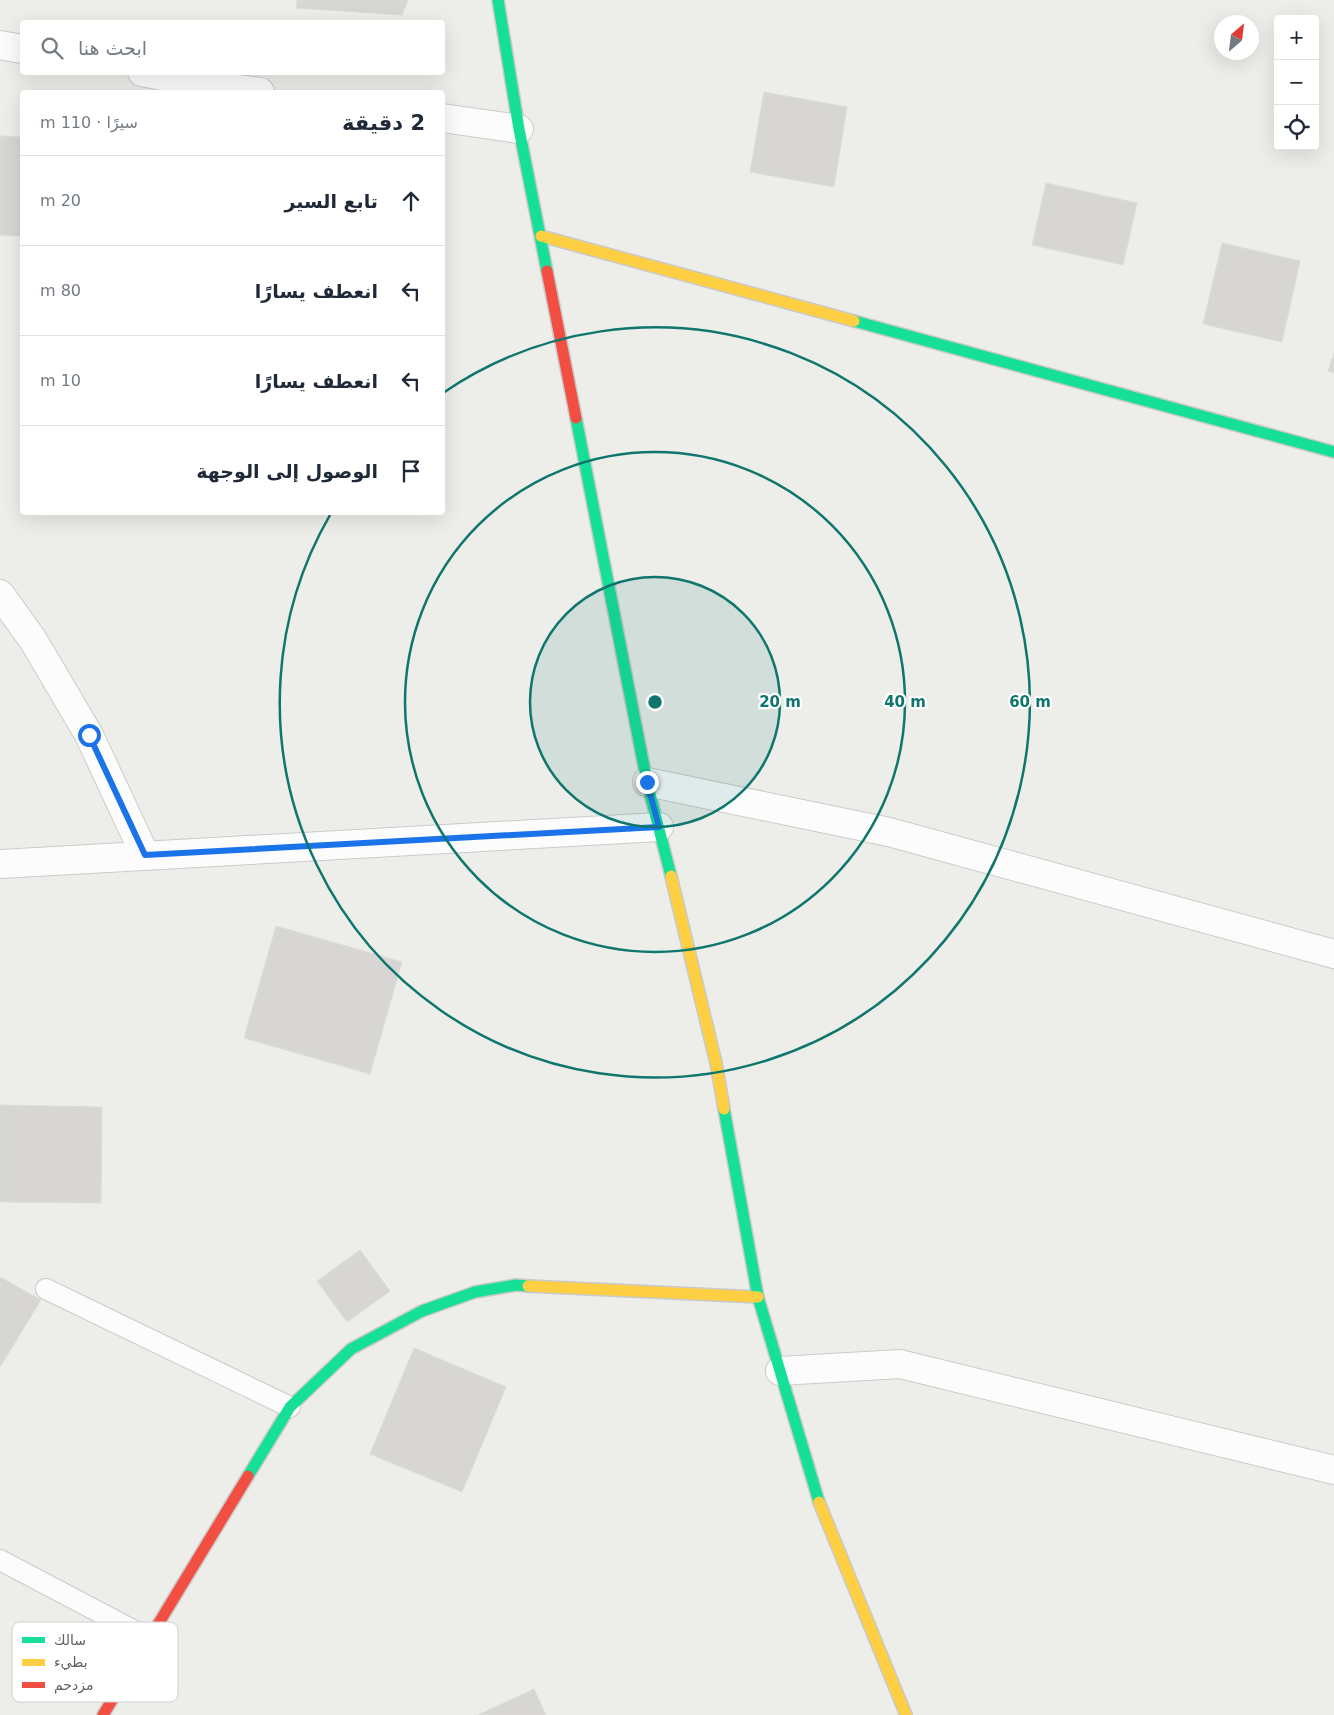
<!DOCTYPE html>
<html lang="ar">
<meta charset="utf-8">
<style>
:root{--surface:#fff;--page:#f2f2f3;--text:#1f2937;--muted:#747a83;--line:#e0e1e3}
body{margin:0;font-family:"DejaVu Sans","Noto Naskh Arabic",sans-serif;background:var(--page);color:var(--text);direction:rtl}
.controls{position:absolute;right:15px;top:15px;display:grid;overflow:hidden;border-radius:5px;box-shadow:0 5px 20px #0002}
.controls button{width:45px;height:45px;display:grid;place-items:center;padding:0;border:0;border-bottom:1px solid var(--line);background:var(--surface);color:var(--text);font:25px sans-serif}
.compass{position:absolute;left:1214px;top:15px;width:45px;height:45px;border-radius:50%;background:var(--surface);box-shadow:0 5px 20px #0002;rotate:28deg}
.stop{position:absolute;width:15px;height:15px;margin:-11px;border:4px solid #1a73e8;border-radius:50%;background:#fff}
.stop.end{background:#1a73e8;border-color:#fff;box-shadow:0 1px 5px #0008}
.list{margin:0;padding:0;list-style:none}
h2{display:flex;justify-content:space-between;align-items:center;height:65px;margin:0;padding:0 20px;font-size:21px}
h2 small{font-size:16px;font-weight:400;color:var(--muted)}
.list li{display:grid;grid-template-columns:32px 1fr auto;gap:15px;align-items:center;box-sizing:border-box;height:90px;padding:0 20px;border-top:1px solid var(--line)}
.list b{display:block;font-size:19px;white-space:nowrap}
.list em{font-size:16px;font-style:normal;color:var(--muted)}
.icon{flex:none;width:28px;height:28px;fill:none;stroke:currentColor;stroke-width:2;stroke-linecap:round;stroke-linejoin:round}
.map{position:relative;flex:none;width:1334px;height:1715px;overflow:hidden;direction:ltr}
.search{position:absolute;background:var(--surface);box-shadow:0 5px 20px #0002;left:20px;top:20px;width:425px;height:55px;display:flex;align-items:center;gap:12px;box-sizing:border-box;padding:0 18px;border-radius:5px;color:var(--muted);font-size:19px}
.panel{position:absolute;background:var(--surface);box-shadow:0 5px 20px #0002;left:20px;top:90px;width:425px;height:425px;border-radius:5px;direction:rtl}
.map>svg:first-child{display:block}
</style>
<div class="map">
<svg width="1334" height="1715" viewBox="0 0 1334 1715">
<rect width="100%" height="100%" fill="#edede9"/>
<path fill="#d7d6d4" stroke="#dcdcd8" d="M297,0H408L402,15L296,8Z
M764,92L847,107L834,187L750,172Z
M0,136L22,137V236L0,235Z
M1046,183L1137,203L1123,265L1032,245Z
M1222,243L1300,261L1282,342L1203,324Z
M1334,353V373L1328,371Z
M276,926L402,962L370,1074L244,1038Z
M0,1105L102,1107L101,1203L0,1202Z
M360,1250L390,1291L347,1322L317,1281Z
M0,1277L41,1300L0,1367Z
M414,1348L506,1387L462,1492L370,1454Z
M534,1689L546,1715H478Z"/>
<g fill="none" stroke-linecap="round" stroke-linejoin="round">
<g stroke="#cbcbca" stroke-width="22">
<path id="lane" d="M46,1289L290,1407
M0,1560L150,1639"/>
</g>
<g stroke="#cbcbca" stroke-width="30">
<path id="street" d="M0,45L22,49
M142,72L207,85L260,92
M442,118L519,129
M0,594L33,640L89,735L145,855
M647,782L889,832L1334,954
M0,864L659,827
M780,1371L900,1364L1334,1470"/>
</g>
<g stroke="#c9c9c9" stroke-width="14">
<path id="fast" d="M498,0L519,129L547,271
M854,321L1334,452
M576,418L647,782L671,876
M724,1109L758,1297L819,1502
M248,1476L290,1407L351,1349L422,1311L475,1292L516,1285L528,1286"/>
</g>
<g stroke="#c9c9c9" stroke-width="14">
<path id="slow" d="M541,236L854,321
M671,876L716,1063L724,1109
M528,1286L758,1297
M819,1502L906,1715"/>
</g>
<g stroke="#c9c9c9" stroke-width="14">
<path id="jam" d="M547,271L576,418
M103,1715L248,1476"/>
</g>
<use href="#lane" stroke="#fcfcfc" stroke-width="20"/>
<use href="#street" stroke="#fcfcfc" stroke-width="28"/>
<use href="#fast" stroke="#16e098" stroke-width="11"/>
<use href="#slow" stroke="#ffcf43" stroke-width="11"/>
<use href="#jam" stroke="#f24e42" stroke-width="11"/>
</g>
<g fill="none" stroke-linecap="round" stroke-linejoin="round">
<path stroke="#1a73e8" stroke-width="6" d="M89,735L145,855L659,827L647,782"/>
</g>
<circle cx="655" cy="702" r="125" fill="#0f766e" fill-opacity=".12"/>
<g fill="none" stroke="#0f766e" stroke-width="2.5">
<circle cx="655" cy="702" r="125"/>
<circle cx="655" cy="702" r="250"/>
<path d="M443 393A375 375 0 1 1 330 515"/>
</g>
<rect x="12" y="1622" width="166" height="80" rx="8" fill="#fff" stroke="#cfd0d1" stroke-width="1"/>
<rect x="22" y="1637" width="23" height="6" fill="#16e098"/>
<rect x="22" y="1659" width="23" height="7" fill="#ffcf43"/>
<rect x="22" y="1682" width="23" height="6" fill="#f24e42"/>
<g font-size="14" fill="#5f6165">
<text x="54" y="1645">سالك</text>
<text x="54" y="1667">بطيء</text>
<text x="54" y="1690">مزدحم</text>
</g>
<circle cx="655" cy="702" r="8" fill="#0f766e" stroke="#fff" stroke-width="2.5"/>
<g font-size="15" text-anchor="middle" font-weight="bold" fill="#0f766e" stroke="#fff" stroke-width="4.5" stroke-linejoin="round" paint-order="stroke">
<text x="780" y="707">20 m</text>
<text x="905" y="707">40 m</text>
<text x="1030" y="707">60 m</text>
</g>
</svg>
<div class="controls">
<button>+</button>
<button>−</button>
<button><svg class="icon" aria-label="locate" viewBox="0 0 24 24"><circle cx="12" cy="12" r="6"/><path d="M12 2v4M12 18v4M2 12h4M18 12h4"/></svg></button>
</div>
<svg class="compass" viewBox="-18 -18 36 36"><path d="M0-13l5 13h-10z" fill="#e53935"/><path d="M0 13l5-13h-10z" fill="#747a83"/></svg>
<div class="stop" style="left:89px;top:735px"></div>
<div class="stop end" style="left:647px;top:782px"></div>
<div class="search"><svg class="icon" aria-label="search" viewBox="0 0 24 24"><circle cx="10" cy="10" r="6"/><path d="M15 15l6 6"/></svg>ابحث هنا</div>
<section class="panel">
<h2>2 دقيقة<small>سيرًا · 110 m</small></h2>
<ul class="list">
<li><svg class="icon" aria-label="ahead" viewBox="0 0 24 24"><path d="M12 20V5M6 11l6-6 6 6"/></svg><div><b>تابع السير</b></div><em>20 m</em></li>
<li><svg class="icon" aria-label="left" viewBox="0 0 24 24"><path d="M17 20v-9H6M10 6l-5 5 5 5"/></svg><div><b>انعطف يسارًا</b></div><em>80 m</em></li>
<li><svg class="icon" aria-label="left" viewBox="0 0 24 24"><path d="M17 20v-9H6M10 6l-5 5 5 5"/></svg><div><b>انعطف يسارًا</b></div><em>10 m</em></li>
<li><svg class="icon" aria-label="arrive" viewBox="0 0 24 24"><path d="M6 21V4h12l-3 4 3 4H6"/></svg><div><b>الوصول إلى الوجهة</b></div></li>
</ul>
</section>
</div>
